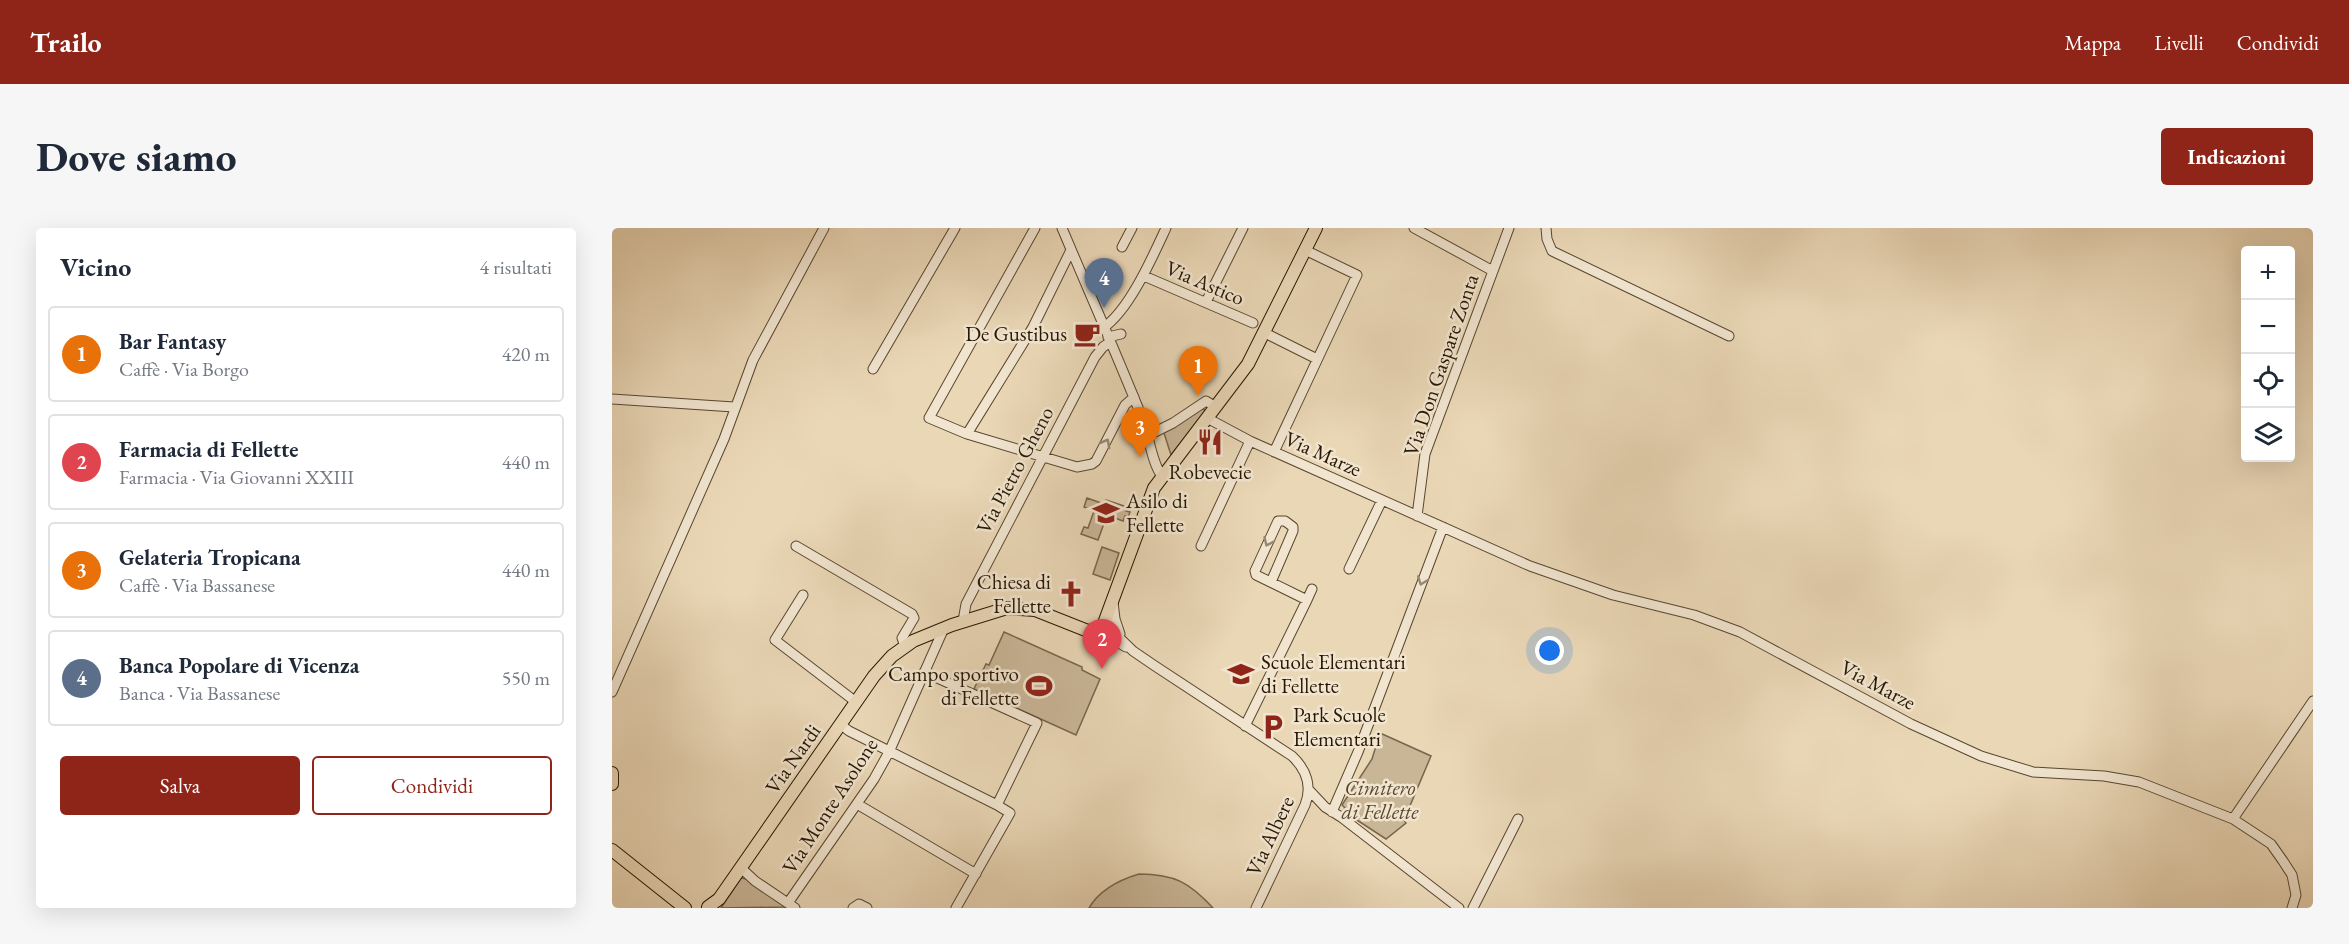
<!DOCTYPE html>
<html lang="it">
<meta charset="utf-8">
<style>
:root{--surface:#fff;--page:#f6f6f7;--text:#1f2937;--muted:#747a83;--line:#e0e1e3;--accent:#8f2418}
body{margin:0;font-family:"EB Garamond",serif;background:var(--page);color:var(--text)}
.controls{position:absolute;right:18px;top:18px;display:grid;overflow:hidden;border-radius:6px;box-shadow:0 6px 24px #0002}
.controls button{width:54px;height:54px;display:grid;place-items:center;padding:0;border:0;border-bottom:2px solid var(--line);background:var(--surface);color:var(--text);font:30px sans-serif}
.you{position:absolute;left:938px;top:423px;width:21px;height:21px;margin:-15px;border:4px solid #fff;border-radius:50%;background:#1a73e8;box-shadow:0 0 0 9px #1a73e833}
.badge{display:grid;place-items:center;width:39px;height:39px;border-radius:50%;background:var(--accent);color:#fff;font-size:20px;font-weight:700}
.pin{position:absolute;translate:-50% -50px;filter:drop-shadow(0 2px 3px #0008)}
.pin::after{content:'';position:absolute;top:32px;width:21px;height:18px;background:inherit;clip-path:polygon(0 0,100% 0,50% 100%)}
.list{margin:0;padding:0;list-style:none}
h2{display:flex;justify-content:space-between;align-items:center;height:78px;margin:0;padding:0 24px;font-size:26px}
h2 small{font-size:20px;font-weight:400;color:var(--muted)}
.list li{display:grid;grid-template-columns:39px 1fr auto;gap:18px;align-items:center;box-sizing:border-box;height:96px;margin:0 12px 12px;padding:0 12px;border:2px solid var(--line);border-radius:6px}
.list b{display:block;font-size:22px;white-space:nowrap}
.list p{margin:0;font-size:20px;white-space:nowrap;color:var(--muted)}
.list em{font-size:20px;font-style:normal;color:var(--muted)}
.actions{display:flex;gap:12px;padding:18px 24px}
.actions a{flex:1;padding:14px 0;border:2px solid var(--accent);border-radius:6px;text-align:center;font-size:21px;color:var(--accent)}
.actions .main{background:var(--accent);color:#fff}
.icon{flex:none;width:33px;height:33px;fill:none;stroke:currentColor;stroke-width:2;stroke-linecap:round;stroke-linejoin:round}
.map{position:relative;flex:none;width:1701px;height:680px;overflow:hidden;border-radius:6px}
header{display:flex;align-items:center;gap:36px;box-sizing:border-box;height:84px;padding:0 30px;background:var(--accent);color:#fff}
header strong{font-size:28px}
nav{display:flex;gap:33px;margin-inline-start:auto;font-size:21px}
.intro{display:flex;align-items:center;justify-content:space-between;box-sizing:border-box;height:144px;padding:0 36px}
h1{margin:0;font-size:42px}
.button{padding:15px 27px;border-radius:6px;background:var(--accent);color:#fff;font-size:21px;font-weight:700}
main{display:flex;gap:36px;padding:0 36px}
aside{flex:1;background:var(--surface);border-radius:6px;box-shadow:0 6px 24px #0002}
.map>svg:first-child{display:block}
</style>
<header>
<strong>Trailo</strong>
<nav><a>Mappa</a><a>Livelli</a><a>Condividi</a></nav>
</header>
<div class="intro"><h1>Dove siamo</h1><a class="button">Indicazioni</a></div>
<main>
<aside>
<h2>Vicino<small>4 risultati</small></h2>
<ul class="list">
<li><span class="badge" style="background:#e8710a">1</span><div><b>Bar Fantasy</b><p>Caffè · Via Borgo</p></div><em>420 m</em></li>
<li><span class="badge" style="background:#e0444e">2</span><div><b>Farmacia di Fellette</b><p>Farmacia · Via Giovanni XXIII</p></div><em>440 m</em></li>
<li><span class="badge" style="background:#e8710a">3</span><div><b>Gelateria Tropicana</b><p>Caffè · Via Bassanese</p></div><em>440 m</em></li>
<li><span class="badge" style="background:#5c6f8a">4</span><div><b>Banca Popolare di Vicenza</b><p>Banca · Via Bassanese</p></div><em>550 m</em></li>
</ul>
<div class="actions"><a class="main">Salva</a><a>Condividi</a></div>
</aside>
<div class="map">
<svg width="1701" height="680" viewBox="0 0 1701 680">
<rect width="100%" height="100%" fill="#ead7b6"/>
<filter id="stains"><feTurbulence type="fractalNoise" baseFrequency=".00333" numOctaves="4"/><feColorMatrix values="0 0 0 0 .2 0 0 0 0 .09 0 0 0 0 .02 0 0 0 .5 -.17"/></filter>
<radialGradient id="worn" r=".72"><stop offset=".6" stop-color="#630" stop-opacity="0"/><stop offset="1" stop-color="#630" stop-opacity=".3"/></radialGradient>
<path fill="#c9b697" stroke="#78664c" stroke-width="1.5" d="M589,180L593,182L592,185L559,227L552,205Z
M475,270L492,276L494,272L515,279L514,283L518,284L516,289L513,288L511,293L495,287L486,312L469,306L472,299L476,300L482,283L472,279Z
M490,319L507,325L498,352L481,346Z
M392,404L470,439V442L488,451L464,507L362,461L374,436L377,437Z
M768,505L819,528L792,592L794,595L774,611L731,583L733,580L730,577L760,531Z
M527,646C563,646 578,655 601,680H477C488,661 507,652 527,646Z
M129,650L135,651L175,679L109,680Z"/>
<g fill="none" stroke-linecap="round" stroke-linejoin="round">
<g stroke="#58472f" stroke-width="11">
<path id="minor" d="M423,0L317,190L355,206L465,239L480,236L484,233L513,177L522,169
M450,0C477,64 505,127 531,192C537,208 540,236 550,248
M802,0L881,43
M934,0L935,11L940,23L1117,108
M510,19L520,0
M532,48L641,95
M594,74L631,0
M491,100C517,83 541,28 554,0
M653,105L705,131
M496,109L509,106
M261,141L343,0
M0,171L122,179
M595,190L638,213L918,338L1001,367L1082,387L1128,404L1299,496L1369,528L1421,544L1492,548L1527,554L1621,591L1659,616L1671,633L1680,647L1684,667L1680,680
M355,206L421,99L459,22
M537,207L561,195L594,173L604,179
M662,224L745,47L693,22
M805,288L813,226L897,0
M184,318L300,386L302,390L290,410L293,418
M589,318L638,213
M737,341L770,272
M191,367L163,412L244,474
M695,372L700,361
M501,374L503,391L508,406
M351,393L354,376L483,129L491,119L498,114
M493,396L521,423L543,438L680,528C695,542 700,559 693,577L644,680
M485,402L514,419
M312,444L425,495L385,577L398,585L344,680
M0,464L112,211L141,132L212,0
M228,496L237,503L385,577
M633,498L695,372L644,347L643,343L666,293H673L681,299V303L659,354
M697,562L713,579L729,589L847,680
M245,576L364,646
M720,584L746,524L831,299
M1621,591L1701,473
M129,640L143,653L183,680
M176,675L262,551L277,524L332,400
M241,680L247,676L255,680
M861,680L906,591"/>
</g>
<g stroke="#271702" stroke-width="14">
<path id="major" d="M0,545V556
M0,622L73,680
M96,679L107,671L262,448L280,428L301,413L340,397L395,380L423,382L476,403L485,402L491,398L542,260L636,136L704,0"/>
</g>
<use href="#minor" stroke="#f1e5d0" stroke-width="9"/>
<use href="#major" stroke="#ead7b6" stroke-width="12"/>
</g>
<defs><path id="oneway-chevron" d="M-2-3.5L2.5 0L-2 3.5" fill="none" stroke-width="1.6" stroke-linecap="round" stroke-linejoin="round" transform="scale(1.5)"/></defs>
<g stroke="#968873">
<use href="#oneway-chevron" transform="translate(494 215) rotate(-62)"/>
<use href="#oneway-chevron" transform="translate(656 314) rotate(115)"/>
<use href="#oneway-chevron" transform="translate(810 353) rotate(111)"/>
</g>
<defs>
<g id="cafe-bare" transform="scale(2.07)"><path d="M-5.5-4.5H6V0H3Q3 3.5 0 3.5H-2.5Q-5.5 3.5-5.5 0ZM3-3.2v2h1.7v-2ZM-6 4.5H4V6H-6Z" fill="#8f2418" stroke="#f1e5d0" stroke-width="2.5" paint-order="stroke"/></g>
<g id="restaurant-bare" transform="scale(2.07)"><path d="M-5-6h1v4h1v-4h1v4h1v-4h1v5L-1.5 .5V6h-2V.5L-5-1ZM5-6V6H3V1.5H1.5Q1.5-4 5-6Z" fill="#8f2418" stroke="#f1e5d0" stroke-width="2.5" paint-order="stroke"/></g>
<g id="school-bare" transform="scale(2.07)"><path d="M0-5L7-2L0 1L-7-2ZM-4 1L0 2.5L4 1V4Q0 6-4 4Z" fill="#8f2418" stroke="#f1e5d0" stroke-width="2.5" paint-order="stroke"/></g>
<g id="church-bare" transform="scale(2.07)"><path d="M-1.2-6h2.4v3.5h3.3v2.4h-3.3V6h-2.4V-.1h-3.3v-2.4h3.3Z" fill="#8f2418" stroke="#f1e5d0" stroke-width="2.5" paint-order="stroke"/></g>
<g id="stadium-bare" transform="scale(2.07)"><path d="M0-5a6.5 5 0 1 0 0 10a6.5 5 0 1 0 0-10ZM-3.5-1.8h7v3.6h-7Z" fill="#8f2418" stroke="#f1e5d0" stroke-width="2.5" paint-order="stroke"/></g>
<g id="parking-bare" transform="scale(2.07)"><path d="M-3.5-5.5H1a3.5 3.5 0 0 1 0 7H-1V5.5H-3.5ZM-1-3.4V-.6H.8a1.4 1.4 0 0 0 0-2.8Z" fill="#8f2418" stroke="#f1e5d0" stroke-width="2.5" paint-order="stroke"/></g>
</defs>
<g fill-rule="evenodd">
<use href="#cafe-bare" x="475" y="106"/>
<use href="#restaurant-bare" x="598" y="214"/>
<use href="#school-bare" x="494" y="285"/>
<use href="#church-bare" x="459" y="366"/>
<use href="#school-bare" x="629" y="446"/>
<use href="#stadium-bare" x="427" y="458"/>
<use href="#parking-bare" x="661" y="499"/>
</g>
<g text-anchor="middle" stroke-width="5" stroke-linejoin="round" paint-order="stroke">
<g font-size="21" fill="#271702" stroke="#f1e5d0">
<text transform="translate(593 55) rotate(23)" y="7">Via Astico</text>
<text transform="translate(829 137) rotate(-71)" y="7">Via Don Gaspare Zonta</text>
<text transform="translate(711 226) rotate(24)" y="7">Via Marze</text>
<text transform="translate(403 242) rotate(-62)" y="7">Via Pietro Gheno</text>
<text transform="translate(1266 457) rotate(28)" y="7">Via Marze</text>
<text transform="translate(181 531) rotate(-55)" y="7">Via Nardi</text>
<text transform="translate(218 578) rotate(-57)" y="7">Via Monte Asolone</text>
<text transform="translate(658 608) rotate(-65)" y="7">Via Albere</text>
</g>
<g font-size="21" fill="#271702" stroke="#f1e5d0" text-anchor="end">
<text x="455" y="113">De Gustibus</text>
<text x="598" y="251" text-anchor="middle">Robevecie</text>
<text x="514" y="280" text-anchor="start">Asilo di<tspan x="514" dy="24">Fellette</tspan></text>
<text x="439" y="361">Chiesa di<tspan x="439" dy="24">Fellette</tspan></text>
<text x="649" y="441" text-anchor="start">Scuole Elementari<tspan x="649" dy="24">di Fellette</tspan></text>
<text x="407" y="453">Campo sportivo<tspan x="407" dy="24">di Fellette</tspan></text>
<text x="681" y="494" text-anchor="start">Park Scuole<tspan x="681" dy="24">Elementari</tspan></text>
</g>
<g font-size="21" font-style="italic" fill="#58472f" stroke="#f1e5d0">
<text x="768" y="567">Cimitero<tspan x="768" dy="24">di Fellette</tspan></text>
</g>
</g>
<rect width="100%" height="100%" filter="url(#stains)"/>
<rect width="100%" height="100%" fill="url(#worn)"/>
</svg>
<div class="controls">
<button>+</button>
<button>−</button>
<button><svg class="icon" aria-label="locate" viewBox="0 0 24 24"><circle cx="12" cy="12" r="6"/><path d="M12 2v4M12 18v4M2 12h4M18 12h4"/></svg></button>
<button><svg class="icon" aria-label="layers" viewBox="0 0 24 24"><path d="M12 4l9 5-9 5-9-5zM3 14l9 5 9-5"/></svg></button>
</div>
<div class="you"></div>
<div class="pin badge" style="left:586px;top:168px;background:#e8710a">1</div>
<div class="pin badge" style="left:490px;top:441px;background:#e0444e">2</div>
<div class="pin badge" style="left:528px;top:229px;background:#e8710a">3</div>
<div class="pin badge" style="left:492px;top:80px;background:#5c6f8a">4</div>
</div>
</main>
